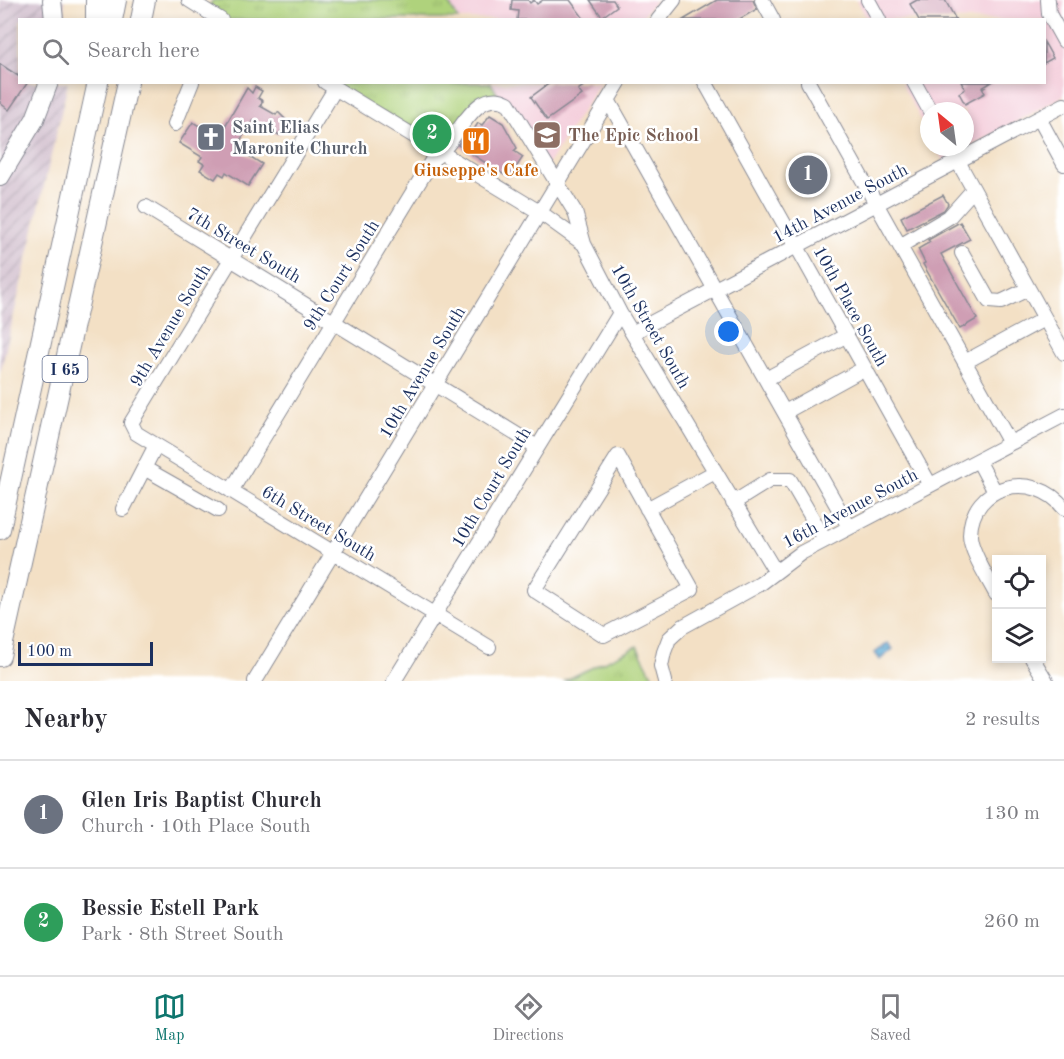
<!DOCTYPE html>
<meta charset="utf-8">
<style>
:root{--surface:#fff;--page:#f2f2f3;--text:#2b2b33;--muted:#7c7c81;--line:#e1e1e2;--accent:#0f766e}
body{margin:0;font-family:"Old Standard TT",serif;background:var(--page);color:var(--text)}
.controls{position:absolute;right:18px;bottom:18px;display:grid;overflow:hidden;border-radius:0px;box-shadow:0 3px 9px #0003}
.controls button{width:54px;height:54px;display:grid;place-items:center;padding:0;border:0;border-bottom:2px solid var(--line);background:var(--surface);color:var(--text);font:30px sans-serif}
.compass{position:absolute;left:920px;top:102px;width:54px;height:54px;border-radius:50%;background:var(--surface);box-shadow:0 3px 9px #0003;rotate:331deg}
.scale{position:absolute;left:18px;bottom:15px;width:135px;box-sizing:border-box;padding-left:6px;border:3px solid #1b2f5e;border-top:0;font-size:16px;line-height:21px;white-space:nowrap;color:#1b2f5e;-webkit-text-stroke:4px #fff;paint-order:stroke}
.you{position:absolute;left:729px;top:332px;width:21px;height:21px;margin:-15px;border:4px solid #fff;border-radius:50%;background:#1a73e8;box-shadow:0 0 0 9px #1a73e833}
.badge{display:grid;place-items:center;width:39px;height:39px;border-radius:50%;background:var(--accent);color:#fff;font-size:20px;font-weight:700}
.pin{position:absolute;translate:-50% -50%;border:3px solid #fff;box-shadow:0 2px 6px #0006}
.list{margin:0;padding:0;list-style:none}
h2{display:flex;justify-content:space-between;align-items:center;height:78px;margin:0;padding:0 24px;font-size:26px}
h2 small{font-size:20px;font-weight:400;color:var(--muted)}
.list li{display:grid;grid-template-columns:39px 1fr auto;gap:18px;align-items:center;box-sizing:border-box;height:108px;padding:0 24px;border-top:2px solid var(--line)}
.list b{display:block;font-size:22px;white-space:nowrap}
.list p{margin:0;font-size:20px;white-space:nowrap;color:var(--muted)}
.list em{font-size:20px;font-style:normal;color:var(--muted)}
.icon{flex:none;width:33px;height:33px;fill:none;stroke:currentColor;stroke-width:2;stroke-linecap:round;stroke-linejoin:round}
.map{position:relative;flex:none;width:1064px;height:681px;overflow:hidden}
.search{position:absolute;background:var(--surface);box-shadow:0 3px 9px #0003;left:18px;right:18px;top:18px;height:66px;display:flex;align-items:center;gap:15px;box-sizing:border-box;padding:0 21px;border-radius:0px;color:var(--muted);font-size:22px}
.sheet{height:294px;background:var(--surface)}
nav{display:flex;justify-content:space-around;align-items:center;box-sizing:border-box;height:84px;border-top:2px solid var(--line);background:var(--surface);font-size:16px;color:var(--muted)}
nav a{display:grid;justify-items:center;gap:3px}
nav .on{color:var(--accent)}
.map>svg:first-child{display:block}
</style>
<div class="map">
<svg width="1064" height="681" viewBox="0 0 1064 681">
<defs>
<pattern id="industrial-furrows" width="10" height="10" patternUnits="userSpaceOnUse" patternTransform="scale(1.5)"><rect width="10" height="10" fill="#d0bdcc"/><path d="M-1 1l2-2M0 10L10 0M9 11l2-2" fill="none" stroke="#a89aa9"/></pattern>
<pattern id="park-tufts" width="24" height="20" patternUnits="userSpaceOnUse" patternTransform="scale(1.5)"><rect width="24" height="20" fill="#afd27b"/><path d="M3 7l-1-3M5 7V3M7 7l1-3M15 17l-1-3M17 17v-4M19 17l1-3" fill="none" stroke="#96b56d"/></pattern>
<pattern id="water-rules" width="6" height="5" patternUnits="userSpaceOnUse" patternTransform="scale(1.5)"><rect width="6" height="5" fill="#5dacd7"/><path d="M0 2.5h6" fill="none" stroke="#4c8cb2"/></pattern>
</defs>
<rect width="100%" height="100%" fill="#fff"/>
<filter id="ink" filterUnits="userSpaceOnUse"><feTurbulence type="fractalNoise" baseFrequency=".0167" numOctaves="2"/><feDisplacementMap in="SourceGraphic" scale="12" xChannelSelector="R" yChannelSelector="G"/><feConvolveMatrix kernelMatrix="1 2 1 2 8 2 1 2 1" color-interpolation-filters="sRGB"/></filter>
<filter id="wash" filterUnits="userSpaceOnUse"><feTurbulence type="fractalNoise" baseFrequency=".008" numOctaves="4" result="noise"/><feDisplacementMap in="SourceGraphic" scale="24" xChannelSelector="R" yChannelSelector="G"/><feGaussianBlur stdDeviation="1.35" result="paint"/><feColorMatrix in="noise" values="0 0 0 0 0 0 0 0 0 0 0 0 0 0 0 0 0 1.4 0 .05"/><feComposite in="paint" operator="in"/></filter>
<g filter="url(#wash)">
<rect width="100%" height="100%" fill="#f3e0c5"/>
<path fill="#f4cfdc" d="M447,0H656L639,20L458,19Z
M857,0H1064V96L943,161L936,147H965V111H929V134L901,83L1044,82V20L867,19Z
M491,83H600L546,167Z"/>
<path fill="url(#industrial-furrows)" d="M0,0H64L66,19L20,20V82L68,83L0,374Z"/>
<path fill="url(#park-tufts)" stroke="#65806c" stroke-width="1.5" d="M213,0H447L458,19L221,20L206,11Z
M324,83H491L500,99L485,102L442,154Z
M637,646L655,681H564Z"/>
<path fill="url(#water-rules)" stroke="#3c6e9a" stroke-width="1.5" d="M888,643L893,649L880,660L875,653Z"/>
<g id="blocks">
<path fill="#cf9eb4" d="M512,0H528L530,3L534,0L537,4L543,0H570L585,20H517L518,11L511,10Z
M590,0H613L617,6L602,17Z
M717,0H753L757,9L738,20H683Z
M917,0H945L956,20H919L910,4Z
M1044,42L1053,58L1044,63Z
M0,64L20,77V82H28L9,110L0,103Z
M551,82H589L578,90L582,95L547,120L531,97Z
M961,82H992L982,88L985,93L965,104L959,93L965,89Z
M255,87L262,91L258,98L263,101L260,106L276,115L278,112L287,121L279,135L253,120L238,144L243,147L241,151L262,164L248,186L226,172L224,176L219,173L215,179L200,170L204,164L199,161L202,157L179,143L193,122L215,136L218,131L221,133L247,88L252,93Z
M490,115L503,123L517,148L514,151L523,157L509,178L458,145L467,134L470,136L478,123L482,125Z
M943,195L948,204L944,210L907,229L901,217Z
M960,222L970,239L941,254L977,319L960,329L923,264L925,263L918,249L930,242L928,240Z"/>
</g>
</g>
<g filter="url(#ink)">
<use href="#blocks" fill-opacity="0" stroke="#878892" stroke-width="1.5"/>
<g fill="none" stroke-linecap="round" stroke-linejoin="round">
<g stroke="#878892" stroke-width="16">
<path id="minor" d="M189,0L221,20
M762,0L773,20
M868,0L879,20
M1048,0L1049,14L1064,41
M658,20L674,0
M325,82L541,213L584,244
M705,82L930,485
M808,82L1010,443
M914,82L930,111
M335,89L131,423L136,433L489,647
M608,100L849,527
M1039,118L1064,164
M175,124L192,82
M950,147L1064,353
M146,207L537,447
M900,246L949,217L973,190
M962,253L989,301L1001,302L1028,289
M632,333L1064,105
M965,362L1044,319
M766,379L847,335
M785,412L865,368
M618,456L692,589L604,635L534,590Z
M978,460L994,490
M144,468L218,510
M231,491L433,159C458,143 473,85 508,103L575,212L584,244L620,313L775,571
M733,503L770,480H790L825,540
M123,509L156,445
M647,509L715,472
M996,594C989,580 970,551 970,535C971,483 1034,470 1064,508
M1032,658L1046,681
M255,681L619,82
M394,681L620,313
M665,681L661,666L664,652L669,639L682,627L760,584L801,553L1064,415"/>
</g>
<g stroke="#878892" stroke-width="20">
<path id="major" d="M52,0L54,20
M0,177L35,119L49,82"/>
</g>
<g stroke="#878892" stroke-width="22">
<path id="highway" d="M96,20V0
M112,20L116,0
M141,20L145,0
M0,529L98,82
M0,656L128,82"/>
</g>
<use href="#minor" stroke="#fff" stroke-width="14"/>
<use href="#major" stroke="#fff" stroke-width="18"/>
<use href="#highway" stroke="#fff" stroke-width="20"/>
</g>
</g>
<defs>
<g id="school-square" transform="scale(1.5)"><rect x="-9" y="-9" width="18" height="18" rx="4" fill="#8d6e63" stroke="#fff"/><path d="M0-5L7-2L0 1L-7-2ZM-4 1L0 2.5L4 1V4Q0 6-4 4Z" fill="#fff"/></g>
<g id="church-square" transform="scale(1.5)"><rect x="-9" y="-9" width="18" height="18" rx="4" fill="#6b7280" stroke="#fff"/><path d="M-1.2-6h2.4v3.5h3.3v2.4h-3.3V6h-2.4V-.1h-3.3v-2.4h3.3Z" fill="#fff"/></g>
<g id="restaurant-square" transform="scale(1.5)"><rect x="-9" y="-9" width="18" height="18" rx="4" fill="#e8710a" stroke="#fff"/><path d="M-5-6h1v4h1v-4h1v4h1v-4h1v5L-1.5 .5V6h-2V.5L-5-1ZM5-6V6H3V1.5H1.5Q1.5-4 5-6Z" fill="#fff"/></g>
</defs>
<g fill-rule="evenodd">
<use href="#school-square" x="547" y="135"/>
<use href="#church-square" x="211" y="137"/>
<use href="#restaurant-square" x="476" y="141"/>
</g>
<g text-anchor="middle" stroke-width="5" stroke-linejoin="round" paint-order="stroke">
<rect fill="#fff" stroke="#5f6d8e" stroke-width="1.5" x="42.5" y="356" width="45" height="26" rx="4.5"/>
<g font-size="16" font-weight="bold" fill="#1b2f5e">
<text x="65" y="375">I 65</text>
</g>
<g font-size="18" font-weight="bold" fill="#5b616d" stroke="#fff" text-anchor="start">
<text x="232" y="133">Saint Elias<tspan x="232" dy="21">Maronite Church</tspan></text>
</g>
<g font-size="18" font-weight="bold" fill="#785e54" stroke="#fff" text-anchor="start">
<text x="568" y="141">The Epic School</text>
</g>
<g font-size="18" font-weight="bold" fill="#c56008" stroke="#fff">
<text x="476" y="176">Giuseppe's Cafe</text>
</g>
<g font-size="18" fill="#1b2f5e" stroke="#fff">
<text transform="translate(840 203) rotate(-28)" y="6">14th Avenue South</text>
<text transform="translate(244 245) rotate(31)" y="6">7th Street South</text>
<text transform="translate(341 275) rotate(-58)" y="6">9th Court South</text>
<text transform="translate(851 306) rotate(61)" y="6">10th Place South</text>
<text transform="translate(170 325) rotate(-59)" y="6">9th Avenue South</text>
<text transform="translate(651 326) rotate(60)" y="6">10th Street South</text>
<text transform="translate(422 372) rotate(-59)" y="6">10th Avenue South</text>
<text transform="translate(491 487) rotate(-59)" y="6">10th Court South</text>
<text transform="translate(850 508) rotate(-28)" y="6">16th Avenue South</text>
<text transform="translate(319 523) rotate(31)" y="6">6th Street South</text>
</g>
</g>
</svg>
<div class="controls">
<button><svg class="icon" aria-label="locate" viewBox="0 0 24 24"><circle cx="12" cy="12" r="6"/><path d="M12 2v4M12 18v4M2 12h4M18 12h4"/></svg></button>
<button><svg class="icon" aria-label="layers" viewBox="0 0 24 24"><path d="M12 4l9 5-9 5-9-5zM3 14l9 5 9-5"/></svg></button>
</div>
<svg class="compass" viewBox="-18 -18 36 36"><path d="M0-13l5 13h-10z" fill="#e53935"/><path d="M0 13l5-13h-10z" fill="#7c7c81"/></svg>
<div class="scale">100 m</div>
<div class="you"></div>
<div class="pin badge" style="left:808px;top:175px;background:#6b7280">1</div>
<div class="pin badge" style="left:432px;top:134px;background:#2e9e5b">2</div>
<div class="search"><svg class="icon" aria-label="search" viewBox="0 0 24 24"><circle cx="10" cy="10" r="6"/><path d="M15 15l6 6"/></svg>Search here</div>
</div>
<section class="sheet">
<h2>Nearby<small>2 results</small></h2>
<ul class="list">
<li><span class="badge" style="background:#6b7280">1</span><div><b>Glen Iris Baptist Church</b><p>Church · 10th Place South</p></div><em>130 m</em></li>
<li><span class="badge" style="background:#2e9e5b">2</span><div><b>Bessie Estell Park</b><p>Park · 8th Street South</p></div><em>260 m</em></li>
</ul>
</section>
<nav>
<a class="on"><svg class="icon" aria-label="map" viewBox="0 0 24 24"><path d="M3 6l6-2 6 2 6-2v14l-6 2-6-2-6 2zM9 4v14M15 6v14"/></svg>Map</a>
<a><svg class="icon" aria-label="directions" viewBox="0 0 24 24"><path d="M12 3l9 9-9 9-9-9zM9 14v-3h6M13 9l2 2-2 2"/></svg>Directions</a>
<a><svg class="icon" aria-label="saved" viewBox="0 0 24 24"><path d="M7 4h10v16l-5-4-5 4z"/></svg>Saved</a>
</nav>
